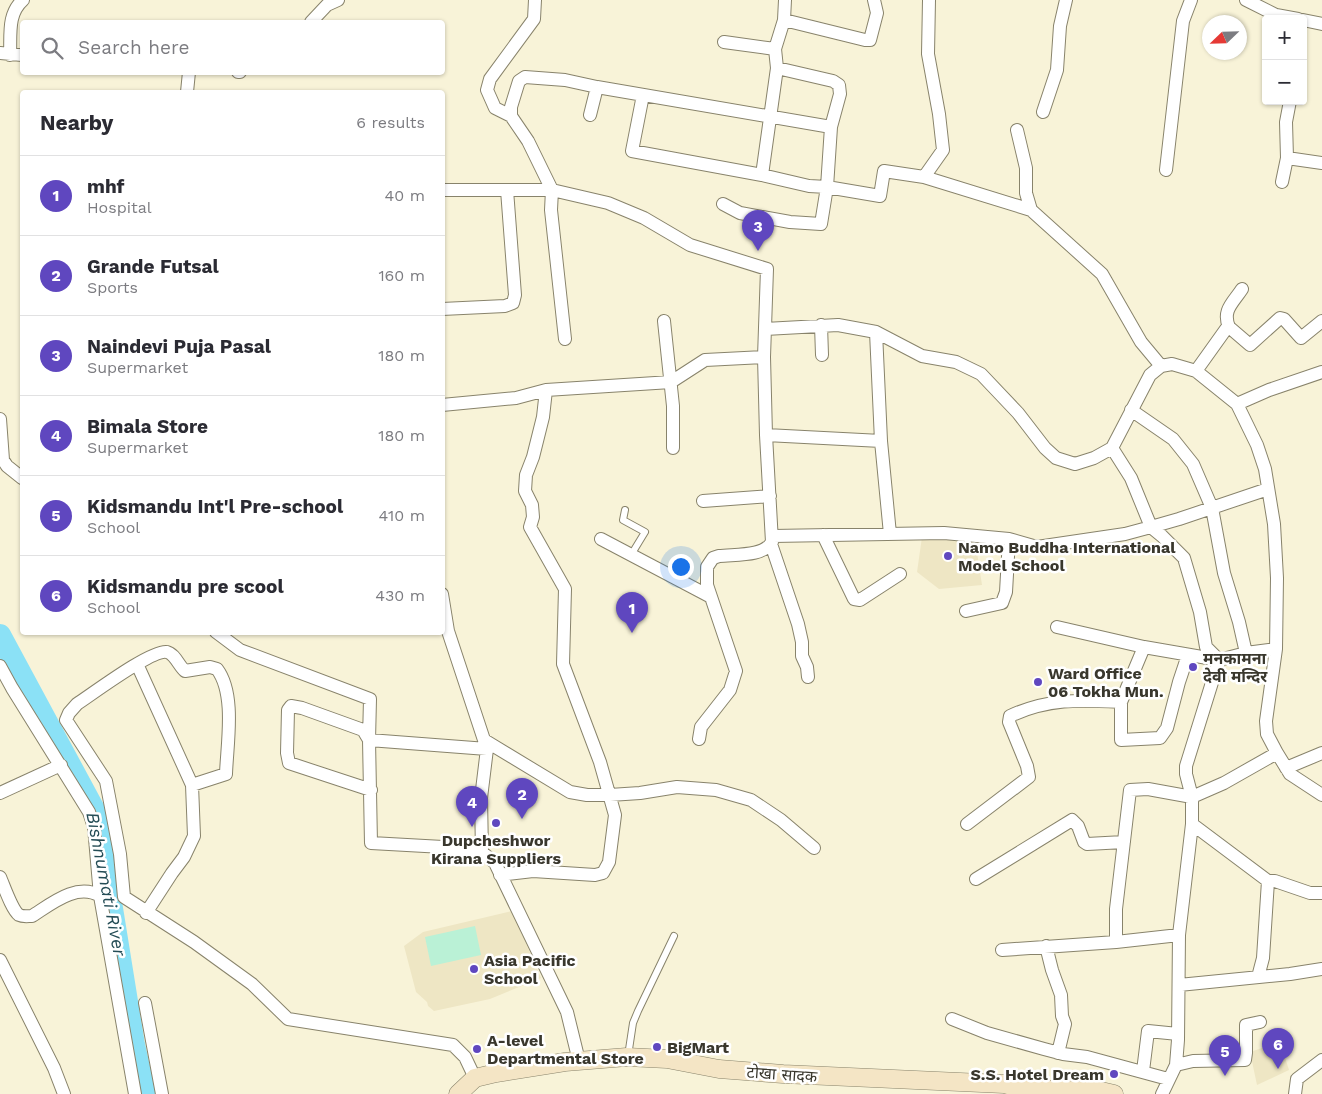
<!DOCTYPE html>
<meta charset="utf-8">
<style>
:root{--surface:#fff;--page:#f7f7f7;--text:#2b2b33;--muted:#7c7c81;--line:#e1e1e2;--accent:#5f47bf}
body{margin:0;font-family:"Work Sans","Noto Sans Devanagari",sans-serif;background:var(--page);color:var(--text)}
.controls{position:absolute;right:15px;top:15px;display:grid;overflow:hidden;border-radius:5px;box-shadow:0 1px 4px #0004}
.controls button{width:45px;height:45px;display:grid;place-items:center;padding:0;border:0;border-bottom:1px solid var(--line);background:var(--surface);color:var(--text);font:25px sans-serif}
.compass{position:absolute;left:1202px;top:15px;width:45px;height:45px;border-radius:50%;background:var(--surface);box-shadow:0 1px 4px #0004;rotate:247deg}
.you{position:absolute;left:680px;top:566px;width:18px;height:18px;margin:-12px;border:4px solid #fff;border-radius:50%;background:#1a73e8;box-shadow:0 0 0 8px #1a73e833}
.badge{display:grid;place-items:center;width:32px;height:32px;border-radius:50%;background:var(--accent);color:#fff;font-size:16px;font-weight:700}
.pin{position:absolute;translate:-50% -41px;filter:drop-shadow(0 1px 2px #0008)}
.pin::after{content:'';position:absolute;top:26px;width:18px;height:15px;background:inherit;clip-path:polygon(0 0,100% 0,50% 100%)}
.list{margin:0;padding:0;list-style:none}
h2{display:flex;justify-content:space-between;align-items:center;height:65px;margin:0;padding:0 20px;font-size:21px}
h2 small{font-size:16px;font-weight:400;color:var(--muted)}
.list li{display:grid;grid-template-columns:32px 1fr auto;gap:15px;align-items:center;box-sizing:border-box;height:80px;padding:0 20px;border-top:1px solid var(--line)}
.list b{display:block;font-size:19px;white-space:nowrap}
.list p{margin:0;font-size:16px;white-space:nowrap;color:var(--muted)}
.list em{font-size:16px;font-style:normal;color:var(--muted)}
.icon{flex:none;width:28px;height:28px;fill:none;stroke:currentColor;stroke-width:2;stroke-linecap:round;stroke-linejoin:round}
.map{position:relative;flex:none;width:1322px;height:1094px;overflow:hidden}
.search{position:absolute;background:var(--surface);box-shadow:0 1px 4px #0004;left:20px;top:20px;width:425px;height:55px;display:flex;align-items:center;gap:12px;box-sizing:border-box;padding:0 18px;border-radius:5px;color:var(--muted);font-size:19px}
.panel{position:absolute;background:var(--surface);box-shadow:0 1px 4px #0004;left:20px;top:90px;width:425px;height:545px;border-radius:5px}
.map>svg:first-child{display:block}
</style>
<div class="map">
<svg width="1322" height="1094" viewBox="0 0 1322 1094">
<rect width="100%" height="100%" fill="#f8f3d8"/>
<path fill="#eee6c4" d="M922,537L975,539L982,585L939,589L917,572Z
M512,911L541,978L490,999L434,1011L428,1006L427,1002L416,992L404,946L423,932Z
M1280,1042L1289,1070L1257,1085L1250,1052Z"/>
<path fill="#baf1d6" d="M475,926L481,955L431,966L425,937Z"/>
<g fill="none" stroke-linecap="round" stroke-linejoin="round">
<path stroke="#8be1f6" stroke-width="22" d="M0,635L97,815L134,1045L145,1094"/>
<g stroke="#88836b" stroke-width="8">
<path id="service" d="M625,510L623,520L645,532L631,555
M628,1056L633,1023L638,1011L674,936"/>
</g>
<g stroke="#88836b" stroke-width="14">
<path id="minor" d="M535,0L534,19L490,79L487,90L495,108L511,116L528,141L552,190L551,210L565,339
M1246,0L1276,15L1298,19
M784,20L865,40H870L877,13L874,0
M1303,20L1322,24
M311,22L327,5L338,0
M724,42L775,49
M0,53L22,55
M10,55C11,35 7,14 23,0
M777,68L833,81L839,85L840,94L831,127
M238,72H240
M187,92L189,72
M1043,112L1057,70L1060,26L1066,0
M590,115L597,87
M511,116V107L519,81L525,77L565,80L597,87L831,127L827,187L809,186L762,175L632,151L643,95
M1017,130L1026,168V193L1031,210L1102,274L1141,342L1161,366
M1287,158L1322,163
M1166,170L1183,21L1191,0
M762,175L777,68L775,49L784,20L785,0
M924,177L1031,210
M1282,182L1287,158L1286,122L1290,101
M442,190H552L608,203L644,218L690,245L767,269L764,357L766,435L772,542C763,557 735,554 719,556L713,558L707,567V585L736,671L730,690L701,727L699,739
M723,204L740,213L790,222L821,224L827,187L880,196L884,171L924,177L943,150L939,114L928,54L929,0
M442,309L505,306L513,303L515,295L507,190
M664,321L673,406V448
M821,325L822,355
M1229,327C1222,310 1233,303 1242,289
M765,329L838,325L876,332L922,356L956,362L981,374L1018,413L1045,448L1056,458L1075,464L1094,458L1112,448
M876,332L881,441L890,534
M1196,371L1237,404L1257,445L1265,469L1274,524L1277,578L1276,649L1266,721L1267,734L1277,753L1290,774L1322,795
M1237,404L1269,390L1322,372
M442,405L516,398L546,390L671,382L705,360L764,357
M1131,410L1173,439L1193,464L1212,508L1224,573L1239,622L1246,653
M0,419L3,460L7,466L22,478
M766,435L881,441
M703,501L770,496
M1151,527L1162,536L1184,558L1200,612L1206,647L1219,660L1186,766V774L1192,797V824L1179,935L1178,1040L1176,1065L1162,1094
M1151,527L1179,519L1268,489
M823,535L854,599L860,600L900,574
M773,536L944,533L1009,539L1037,547L1125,534L1151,527L1131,478L1112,448L1150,375L1161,366L1172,364L1196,371L1226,329L1229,327L1250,345L1280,318L1284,319L1301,338L1322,321
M601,539L711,597
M771,544L798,624L802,642V656L807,667L808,677
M442,594L448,631L487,749L481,798L482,852L495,863L567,1012L579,1061
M966,611L1002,603L1006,592L1009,539
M1057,627L1144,647L1219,660L1246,653L1276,649
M216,632L240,650L370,699L369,740L371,843L443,847L482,852
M1144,647L1121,702V740L1160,738L1167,728L1179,682L1188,655
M137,664L192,785L194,836L184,857L172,873L146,913
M0,666L12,688L89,812L94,827L100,896
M484,740L570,792L587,795H610L640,793L677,787L716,790L751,800L781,820L814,848
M1286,768L1322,753
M192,785L226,774C227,744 236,694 217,669L210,667L185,671C179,666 175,654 167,652C152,649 91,695 77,704L69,713L66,720L106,781L120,854L124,897L194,942L252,984L288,1019L453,1045L465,1057L475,1078
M371,790L289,763L287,753L288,710L291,706L302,708L363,730L369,740L487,749
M0,793L61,765
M967,824L1029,777L1027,766L1009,722L1010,716C1049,698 1080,700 1121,702
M1192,824L1268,881H1275L1310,893H1322
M500,875L533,871L595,875L603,873L609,862L615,815L600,762L563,664L565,589L530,527L533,517L532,505L525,491L526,475L533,457L543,417L546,390
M0,877C4,886 12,910 19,915C23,917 28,916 32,916C51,904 77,882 100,896L135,1094
M976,879L1072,820L1078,826L1084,842L1087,844L1124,842
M1116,942V909L1130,790L1148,789L1192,797L1224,783L1277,753
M1046,946L1052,970L1061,995L1062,1016L1065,1024L1058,1053
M1002,950L1116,942L1179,935
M0,960L54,1068L64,1094
M1258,977L1263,958L1268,881
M1179,985L1290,974L1322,969
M145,1003L162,1094
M952,1019L987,1033L1044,1049L1063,1054L1087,1057L1168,1079
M1176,1065L1193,1061L1245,1060L1246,1053V1025L1260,1022
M1143,1071L1148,1031L1178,1034
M1295,1094L1297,1079L1322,1060"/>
</g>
<g stroke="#88836b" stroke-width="19">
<path id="secondary" d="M458,1094L475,1078L496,1073L565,1062L627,1057L667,1059L719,1069L783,1074L1004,1084L1024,1089L1101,1091L1114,1094"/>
</g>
<use href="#service" stroke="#fff" stroke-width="6"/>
<use href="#minor" stroke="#fff" stroke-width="12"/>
<use href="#secondary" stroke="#f4e5c5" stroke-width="18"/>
</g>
<g fill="#5f47bf" stroke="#fff" stroke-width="2">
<circle cx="948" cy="556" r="5"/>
<circle cx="1193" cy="667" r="5"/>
<circle cx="1038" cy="682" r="5"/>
<circle cx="496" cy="823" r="5"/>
<circle cx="474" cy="969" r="5"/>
<circle cx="657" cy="1047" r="5"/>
<circle cx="477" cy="1049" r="5"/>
<circle cx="1114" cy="1074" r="5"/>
</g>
<g text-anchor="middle" stroke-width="5" stroke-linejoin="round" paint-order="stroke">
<g font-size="16" font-weight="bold" fill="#39372d" stroke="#fff" text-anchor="start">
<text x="958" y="553">Namo Buddha International<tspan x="958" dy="18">Model School</tspan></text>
<text x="1203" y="664">मनकामना<tspan x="1203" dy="18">देवी मन्दिर</tspan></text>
<text x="1048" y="679">Ward Office<tspan x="1048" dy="18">06 Tokha Mun.</tspan></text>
<text x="496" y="846" text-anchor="middle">Dupcheshwor<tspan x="496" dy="18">Kirana Suppliers</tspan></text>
<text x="484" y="966">Asia Pacific<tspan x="484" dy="18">School</tspan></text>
<text x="487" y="1046">A-level<tspan x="487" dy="18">Departmental Store</tspan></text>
<text x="667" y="1053">BigMart</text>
<text x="1104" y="1080" text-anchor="end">S.S. Hotel Dream</text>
</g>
<g font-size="16" fill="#39372d" stroke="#fff">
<text transform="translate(782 1074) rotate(4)" y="6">टोखा सादक</text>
</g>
<g font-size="18" font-style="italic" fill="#244c55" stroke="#fff">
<text transform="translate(106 884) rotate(79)" y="6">Bishnumati River</text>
</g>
</g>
</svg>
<div class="controls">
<button>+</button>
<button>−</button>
</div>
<svg class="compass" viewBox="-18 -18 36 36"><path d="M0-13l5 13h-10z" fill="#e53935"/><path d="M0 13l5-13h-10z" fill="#7c7c81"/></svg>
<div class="you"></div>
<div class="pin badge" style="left:632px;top:633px">1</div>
<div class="pin badge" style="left:522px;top:819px">2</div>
<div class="pin badge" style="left:758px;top:251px">3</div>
<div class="pin badge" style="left:472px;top:827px">4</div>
<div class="pin badge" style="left:1225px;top:1076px">5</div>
<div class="pin badge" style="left:1278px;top:1069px">6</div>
<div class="search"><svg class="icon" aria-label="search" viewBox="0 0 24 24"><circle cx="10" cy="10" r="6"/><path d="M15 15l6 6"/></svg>Search here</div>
<section class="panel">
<h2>Nearby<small>6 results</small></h2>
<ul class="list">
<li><span class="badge">1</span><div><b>mhf</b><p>Hospital</p></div><em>40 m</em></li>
<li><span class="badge">2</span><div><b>Grande Futsal</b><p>Sports</p></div><em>160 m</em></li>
<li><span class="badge">3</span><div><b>Naindevi Puja Pasal</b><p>Supermarket</p></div><em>180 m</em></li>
<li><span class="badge">4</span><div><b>Bimala Store</b><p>Supermarket</p></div><em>180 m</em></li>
<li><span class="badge">5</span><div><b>Kidsmandu Int'l Pre-school</b><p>School</p></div><em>410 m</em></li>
<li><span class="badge">6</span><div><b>Kidsmandu pre scool</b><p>School</p></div><em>430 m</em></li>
</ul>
</section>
</div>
